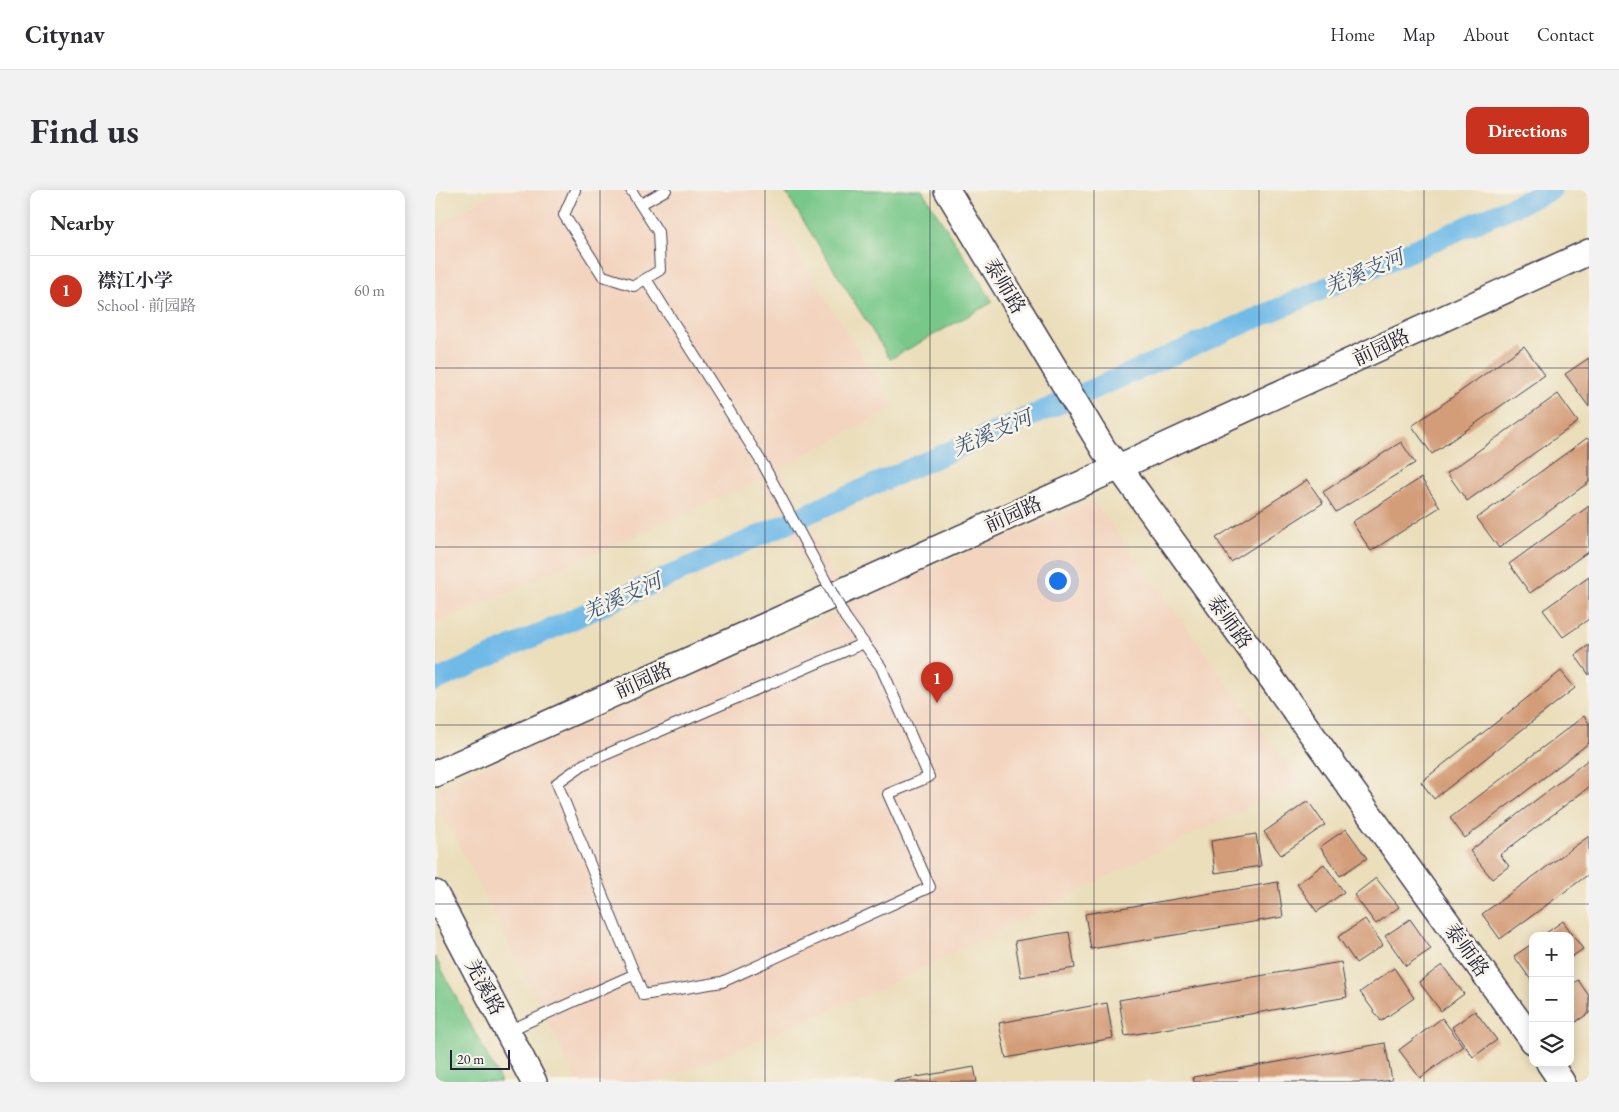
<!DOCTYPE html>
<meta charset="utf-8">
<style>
:root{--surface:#fff;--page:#f2f2f3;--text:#2b2b33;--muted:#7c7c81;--line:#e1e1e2;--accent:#c8321e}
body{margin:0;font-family:"EB Garamond","Noto Serif SC",serif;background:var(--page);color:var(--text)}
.controls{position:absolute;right:15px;bottom:15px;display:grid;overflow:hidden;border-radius:10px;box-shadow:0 2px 12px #0003}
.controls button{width:45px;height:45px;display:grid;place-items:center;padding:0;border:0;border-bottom:1px solid var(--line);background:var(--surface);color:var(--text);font:25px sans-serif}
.scale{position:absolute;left:15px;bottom:12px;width:60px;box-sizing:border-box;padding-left:5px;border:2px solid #22223b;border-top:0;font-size:14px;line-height:18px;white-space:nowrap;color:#22223b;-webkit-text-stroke:4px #f7f3e8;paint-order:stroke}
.you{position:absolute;left:622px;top:390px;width:18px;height:18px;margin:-12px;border:4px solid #fff;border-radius:50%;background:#1a73e8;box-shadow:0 0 0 8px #1a73e833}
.badge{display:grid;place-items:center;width:32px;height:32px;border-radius:50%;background:var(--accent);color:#fff;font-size:16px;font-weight:700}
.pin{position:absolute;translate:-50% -41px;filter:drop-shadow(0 1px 2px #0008)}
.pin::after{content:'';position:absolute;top:26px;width:18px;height:15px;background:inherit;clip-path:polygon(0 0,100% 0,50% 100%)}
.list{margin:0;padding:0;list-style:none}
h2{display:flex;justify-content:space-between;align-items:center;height:65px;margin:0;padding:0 20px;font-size:21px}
h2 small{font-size:16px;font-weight:400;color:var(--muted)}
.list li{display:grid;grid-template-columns:32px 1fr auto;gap:15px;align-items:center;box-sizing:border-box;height:70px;padding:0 20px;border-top:1px solid var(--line)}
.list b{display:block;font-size:19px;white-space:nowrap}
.list p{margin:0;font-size:16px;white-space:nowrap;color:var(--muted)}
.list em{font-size:16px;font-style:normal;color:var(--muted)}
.icon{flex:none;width:28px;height:28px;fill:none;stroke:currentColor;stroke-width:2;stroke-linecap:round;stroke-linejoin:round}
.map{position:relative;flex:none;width:1154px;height:892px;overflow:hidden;border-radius:10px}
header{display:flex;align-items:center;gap:30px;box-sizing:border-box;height:70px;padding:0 25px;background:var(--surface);border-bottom:1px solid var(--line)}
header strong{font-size:24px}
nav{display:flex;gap:28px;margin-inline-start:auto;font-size:18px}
.intro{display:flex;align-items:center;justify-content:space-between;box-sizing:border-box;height:120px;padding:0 30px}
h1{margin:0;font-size:35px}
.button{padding:12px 22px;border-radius:10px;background:var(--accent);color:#fff;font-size:18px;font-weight:700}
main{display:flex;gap:30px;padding:0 30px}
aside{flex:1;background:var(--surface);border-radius:10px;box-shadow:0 2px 12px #0003}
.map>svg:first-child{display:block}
</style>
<header>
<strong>Citynav</strong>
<nav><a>Home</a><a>Map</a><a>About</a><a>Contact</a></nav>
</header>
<div class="intro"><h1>Find us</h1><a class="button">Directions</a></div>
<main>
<aside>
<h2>Nearby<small></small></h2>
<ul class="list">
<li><span class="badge">1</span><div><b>襟江小学</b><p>School · 前园路</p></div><em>60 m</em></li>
</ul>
</aside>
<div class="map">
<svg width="1154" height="892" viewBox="0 0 1154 892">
<rect width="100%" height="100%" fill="#f7f3e8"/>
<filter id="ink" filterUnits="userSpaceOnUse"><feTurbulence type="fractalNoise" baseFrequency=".02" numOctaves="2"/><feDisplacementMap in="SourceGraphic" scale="10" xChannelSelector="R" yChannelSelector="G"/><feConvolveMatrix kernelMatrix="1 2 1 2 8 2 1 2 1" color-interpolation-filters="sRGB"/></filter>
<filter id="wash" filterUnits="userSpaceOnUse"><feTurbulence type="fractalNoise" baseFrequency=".0096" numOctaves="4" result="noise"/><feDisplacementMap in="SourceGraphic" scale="20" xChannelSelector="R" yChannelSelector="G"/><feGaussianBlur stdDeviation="1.12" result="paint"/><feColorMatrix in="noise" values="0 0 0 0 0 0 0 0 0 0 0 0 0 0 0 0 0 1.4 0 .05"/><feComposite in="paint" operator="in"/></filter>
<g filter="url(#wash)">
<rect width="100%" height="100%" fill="#ebdebb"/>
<path fill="#f3d4bf" d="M63,0H322L459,217L345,279L412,412L659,311L864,591L450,797L223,892H143L4,615L6,596L400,424L324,290L0,434V38Z"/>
<path fill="#78c889" stroke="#4d7562" d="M349,0H487L558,112L455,169Z
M0,767L66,892H0Z"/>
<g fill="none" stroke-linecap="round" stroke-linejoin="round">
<path stroke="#6fbae8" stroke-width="21" d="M0,491L417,304L1116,0"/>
</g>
<g id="blocks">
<path fill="#d49d79" d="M1089,156L1110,185L997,264L977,236Z
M1154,168V217L1130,184Z
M1123,204L1143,232L1032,311L1012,283Z
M1152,248L1154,250V292L1064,358L1042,328Z
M966,252L980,273L901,322L888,302Z
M986,288L1005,317L936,361L917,332Z
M872,290L888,313L796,372L781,348Z
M1154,316V361L1095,403L1074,374Z
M1154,387V429L1128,447L1108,420Z
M1154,455V485L1140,465Z
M1126,481L1140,498L999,609L986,592Z
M1149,526L1154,533V553L1030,648L1015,628Z
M1154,569V597L1065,665L1074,676L1057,689L1035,661Z
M873,611L890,635L846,665L829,642Z
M911,639L932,668L905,686L885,657Z
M821,644L826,676L780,683L776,651Z
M1154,646V684L1065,749L1047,724Z
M889,674L909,702L882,722L862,694Z
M941,688L964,717L941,734L919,705Z
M843,692L848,727L656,759L650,724Z
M930,729L948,755L921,773L903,747Z
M975,729L996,759L971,776L950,746Z
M1128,731L1148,759L1135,768V746H1107Z
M634,742L640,778L586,787L580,751Z
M1098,753V793L1079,766Z
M906,772L912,807L690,846L684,810Z
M1007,775L1029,804L1006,821L984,792Z
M959,778L979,808L946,831L925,802Z
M1143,790L1154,806V823L1135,836V795Z
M672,813L678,848L571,868L564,833Z
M1040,821L1062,850L1038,867L1017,837Z
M1007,828L1028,856L985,888L964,860Z
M950,853L957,890L943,892H759L758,887Z
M539,877L542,892H459V891Z"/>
</g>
</g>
<g filter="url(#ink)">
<use href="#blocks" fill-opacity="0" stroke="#403e4e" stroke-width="1"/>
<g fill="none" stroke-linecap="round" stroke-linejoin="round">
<g stroke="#403e4e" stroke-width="12">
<path id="service" d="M140,0L129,25L168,86L199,96L225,80L223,42L196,0
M206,14L231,0
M211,89L329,276
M410,427L446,477L494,587L453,604L495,697L287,792L208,805L122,593L149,574L429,453
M73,841L200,784"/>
</g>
<g stroke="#403e4e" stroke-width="28">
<path id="tertiary" d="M512,0L669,260L684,277L1098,851
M0,584L684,277L1154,62
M0,703L99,892
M1114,873L1127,892"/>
</g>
<use href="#service" stroke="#fff" stroke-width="10"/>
<use href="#tertiary" stroke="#fff" stroke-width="25"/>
<g stroke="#403e4e" stroke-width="12" stroke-linecap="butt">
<path id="service-bridge" d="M329,276L410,427"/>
</g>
<use href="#service-bridge" stroke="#fff" stroke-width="10"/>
</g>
</g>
<path fill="none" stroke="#22223b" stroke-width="1" stroke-opacity="0.55" d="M165,0V892M330,0V892M495,0V892M659,0V892M824,0V892M989,0V892M0,178H1154M0,357H1154M0,535H1154M0,714H1154"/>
<g text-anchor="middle" stroke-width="5" stroke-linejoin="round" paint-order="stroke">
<g font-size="20" fill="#22223b" stroke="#f7f3e8">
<text transform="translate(570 96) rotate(59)" y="7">泰师路</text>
<text transform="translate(946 157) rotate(-25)" y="7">前园路</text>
<text transform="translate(578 324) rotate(-24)" y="7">前园路</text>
<text transform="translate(795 432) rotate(54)" y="7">泰师路</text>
<text transform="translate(208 490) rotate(-24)" y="7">前园路</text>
<text transform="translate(1032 760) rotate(54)" y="7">泰师路</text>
<text transform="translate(50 797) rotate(62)" y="7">羌溪路</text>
</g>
<g font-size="21" font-style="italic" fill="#3d5778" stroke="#f7f3e8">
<text transform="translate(929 82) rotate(-23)" y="7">羌溪支河</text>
<text transform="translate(557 243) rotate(-23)" y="7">羌溪支河</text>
<text transform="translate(187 407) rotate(-24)" y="7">羌溪支河</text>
</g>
</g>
</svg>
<div class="controls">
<button>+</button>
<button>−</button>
<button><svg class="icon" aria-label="layers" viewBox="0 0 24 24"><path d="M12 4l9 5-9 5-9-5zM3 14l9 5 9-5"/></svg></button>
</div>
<div class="scale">20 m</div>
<div class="you"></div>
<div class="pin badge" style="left:502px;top:513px">1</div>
</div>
</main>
